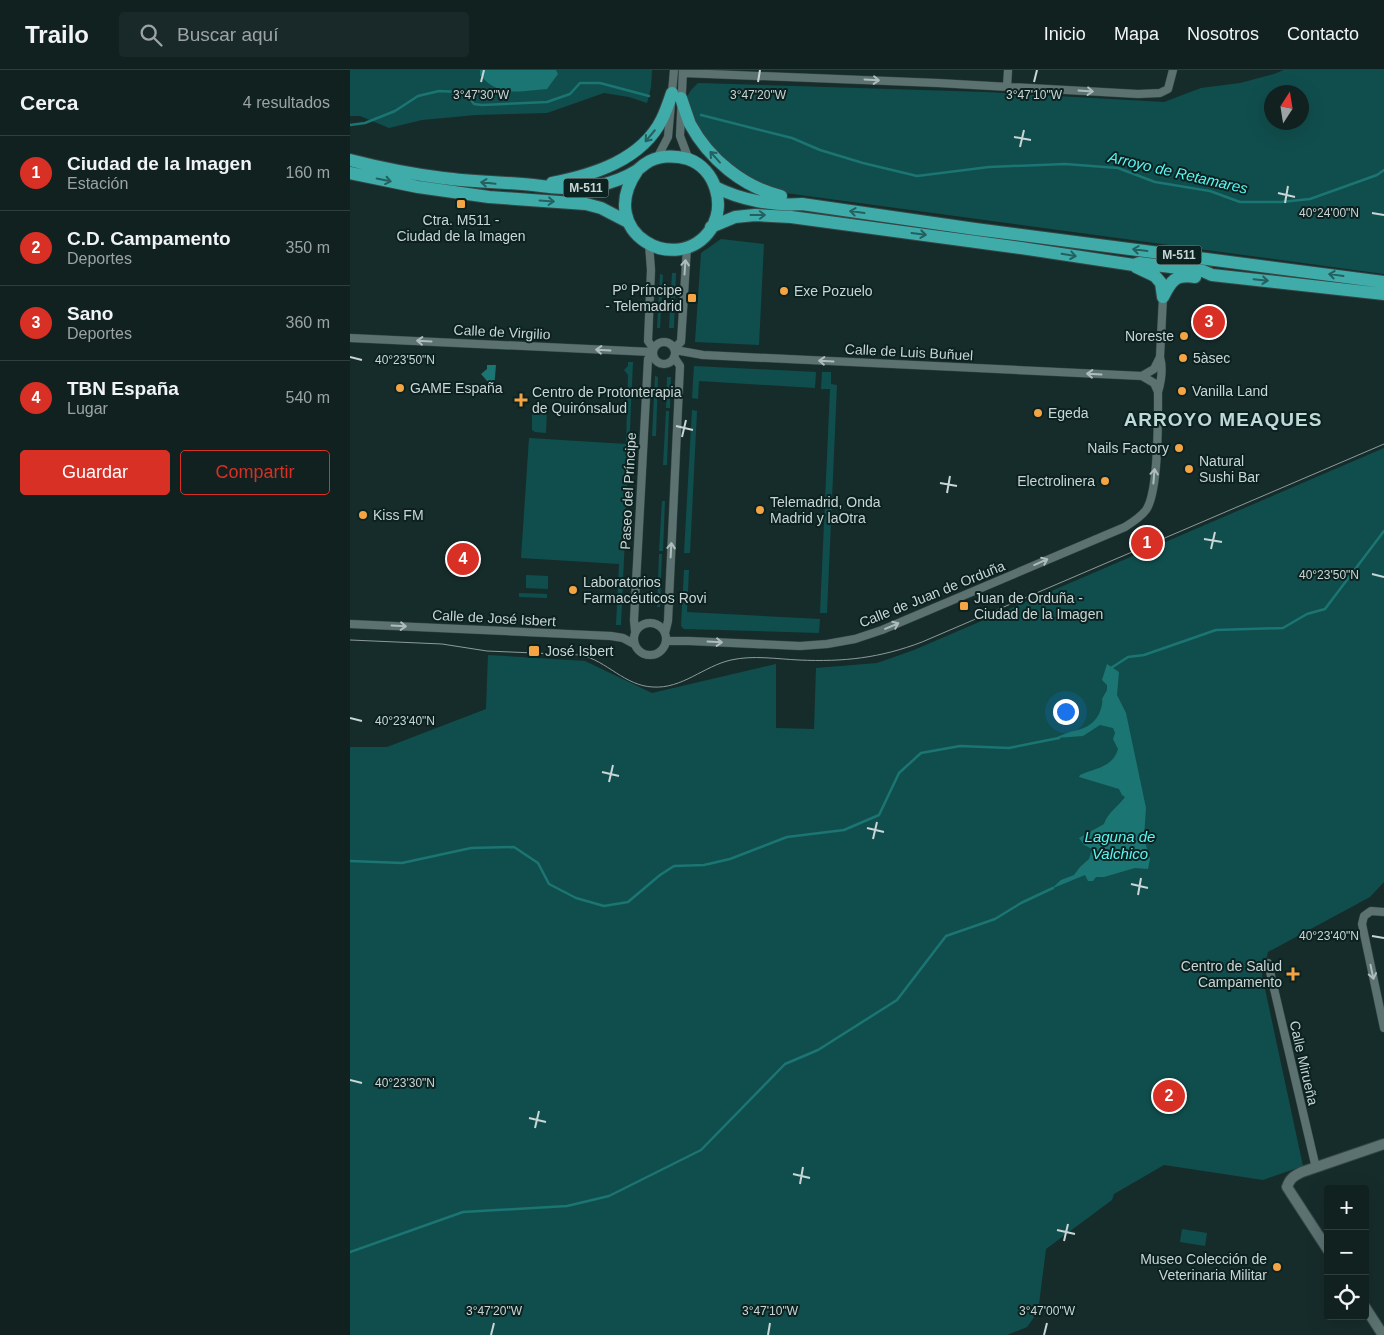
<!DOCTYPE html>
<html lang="es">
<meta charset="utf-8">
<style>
:root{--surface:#102120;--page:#192929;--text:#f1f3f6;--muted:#9ca3a5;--line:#303e3e;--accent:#d93025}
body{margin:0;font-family:Helvetica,sans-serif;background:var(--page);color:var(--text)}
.controls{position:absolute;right:15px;bottom:15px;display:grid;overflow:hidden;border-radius:5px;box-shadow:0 5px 20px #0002}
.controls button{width:45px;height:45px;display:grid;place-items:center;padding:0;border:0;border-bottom:1px solid var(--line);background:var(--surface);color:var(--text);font:25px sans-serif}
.compass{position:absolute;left:914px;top:15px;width:45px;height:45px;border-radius:50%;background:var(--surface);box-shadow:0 5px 20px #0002;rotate:12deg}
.you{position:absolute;left:715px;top:641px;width:18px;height:18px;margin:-12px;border:4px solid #fff;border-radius:50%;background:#1a73e8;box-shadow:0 0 0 8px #1a73e833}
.badge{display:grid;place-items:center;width:32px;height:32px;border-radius:50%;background:var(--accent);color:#fff;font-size:16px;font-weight:700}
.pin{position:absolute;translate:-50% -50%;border:2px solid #fff;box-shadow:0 1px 5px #0006}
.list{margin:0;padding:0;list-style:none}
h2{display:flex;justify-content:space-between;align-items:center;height:65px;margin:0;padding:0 20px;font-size:21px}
h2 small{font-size:16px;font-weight:400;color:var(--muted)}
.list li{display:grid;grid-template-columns:32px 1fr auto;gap:15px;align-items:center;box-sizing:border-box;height:75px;padding:0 20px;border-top:1px solid var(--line)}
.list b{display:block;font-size:19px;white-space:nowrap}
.list p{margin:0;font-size:16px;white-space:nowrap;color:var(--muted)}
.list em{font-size:16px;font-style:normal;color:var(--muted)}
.actions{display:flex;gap:10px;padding:15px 20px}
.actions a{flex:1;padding:11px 0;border:1px solid var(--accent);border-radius:5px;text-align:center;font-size:18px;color:var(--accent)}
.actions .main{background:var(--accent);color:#fff}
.icon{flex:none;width:28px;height:28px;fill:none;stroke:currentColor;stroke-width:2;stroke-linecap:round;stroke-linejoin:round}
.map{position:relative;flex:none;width:1034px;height:1265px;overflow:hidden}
header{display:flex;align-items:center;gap:30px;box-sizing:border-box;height:70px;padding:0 25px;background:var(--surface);border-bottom:1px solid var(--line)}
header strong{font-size:24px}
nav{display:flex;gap:28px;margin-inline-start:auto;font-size:18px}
.search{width:350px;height:45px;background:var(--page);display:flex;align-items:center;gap:12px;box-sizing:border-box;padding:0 18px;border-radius:5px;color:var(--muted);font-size:19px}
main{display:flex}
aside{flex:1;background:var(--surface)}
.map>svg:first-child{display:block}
</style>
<header>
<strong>Trailo</strong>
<div class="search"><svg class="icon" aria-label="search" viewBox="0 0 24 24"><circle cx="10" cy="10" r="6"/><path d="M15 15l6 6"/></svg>Buscar aquí</div>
<nav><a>Inicio</a><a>Mapa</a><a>Nosotros</a><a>Contacto</a></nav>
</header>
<main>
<aside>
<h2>Cerca<small>4 resultados</small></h2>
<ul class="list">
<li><span class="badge">1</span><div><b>Ciudad de la Imagen</b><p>Estación</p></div><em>160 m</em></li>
<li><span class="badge">2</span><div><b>C.D. Campamento</b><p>Deportes</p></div><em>350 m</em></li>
<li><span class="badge">3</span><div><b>Sano</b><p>Deportes</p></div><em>360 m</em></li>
<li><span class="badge">4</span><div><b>TBN España</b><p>Lugar</p></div><em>540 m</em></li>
</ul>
<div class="actions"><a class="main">Guardar</a><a>Compartir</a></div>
</aside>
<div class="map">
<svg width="1034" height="1265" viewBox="0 0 1034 1265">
<rect width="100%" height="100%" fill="#162c2b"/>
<path fill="#104e4d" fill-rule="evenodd" d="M0,0H302L301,17L297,33L279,27L254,23L197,43L126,45L72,50L39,58L10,46H0Z
M934,0H1034V204L428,122C411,116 394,107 380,96C366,86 338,49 337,32C336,24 343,18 348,13L635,22L814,32L851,18L890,13L924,4ZM922,22H952V52H922Z
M371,169L414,174L409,275L345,272L351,183Z
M322,203H326L324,258H319Z
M310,204L313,205L310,258H307Z
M278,292H283L271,555H266L269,494L171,488L179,368L276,374L278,305L274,300L278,296Z
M344,296L466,302L465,318L349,311L348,329L342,328Z
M472,302H481V314L487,315L477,543H470L480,319H471Z
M305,306L308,307L306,366H302Z
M317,307H321L320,338H316Z
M182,337H197L196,363L185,362L182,360Z
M342,340L347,341L340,483H334Z
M316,341H319L317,395H313Z
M1034,378V812L1020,827L918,882L912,905L953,1096L913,1110L814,1095L764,1124L762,1130L696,1179L688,1242L677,1257L657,1265H0V677H37L136,639L138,585L235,591L302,623L426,594V658L464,659L466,598L527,593L564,580Z
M312,431H315L313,481H309Z
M309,484H312L310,537H307Z
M334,500H339L337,542L470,549L469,563L334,559L331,556Z
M176,505L198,506V519L176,518Z
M169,523L197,524V528L169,527Z
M832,1159L857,1163L855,1176L830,1172Z"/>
<path fill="#1b7573" d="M130,0H206L208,4L197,19C171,21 149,28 130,5Z
M137,295H146L144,319L131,304L137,299Z
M757,594L769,602L767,625L776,643L796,738L794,768L800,789L798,799L785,798L754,807H746L743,811H738L735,805L701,819L711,810L724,805L730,797L739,789L742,779L734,775L729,768L754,754C758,742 768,737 775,727L772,725L769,719L729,707L730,705C746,698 763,697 768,679L763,669L765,663L763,658L750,655L733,666L706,668C722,658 739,663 749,644C751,639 753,634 752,629L757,620V615L752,610Z"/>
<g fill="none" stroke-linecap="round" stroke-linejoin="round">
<path stroke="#1b7573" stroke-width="2.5" d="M351,45L442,68L470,80L513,93L567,106L639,97L715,94L768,98L805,112L860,121L890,132H931L960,129L1027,105L1034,100
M0,55L15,53L45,41L68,26L89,21L108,22L117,25L124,34L132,35L197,32L220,24L230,13H250L299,26
M761,598L778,587L794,585L866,560L933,558L957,544L975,539L1034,461
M0,791L52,793L121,778L164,777L188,793L199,814L226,828L254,836L278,832L310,805L324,796L354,795L380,789L437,767L494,760L529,745L549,703L571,683L610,676L659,678L709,668
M0,1182L113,1142L217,1136L259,1126L351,1080L435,994L468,980L547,930L596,866L645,849L671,833L703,818"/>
<g stroke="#354645" stroke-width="9">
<path id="minor" d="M333,0L330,66L339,90
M333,3L588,13L788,24L810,23L818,19L823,0
M657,17L658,0
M307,88L318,67L324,0
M299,174L301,200L298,271L303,278
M0,268L302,282
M303 283a11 11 0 1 1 22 0a11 11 0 1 1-22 0Z
M324,278L331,272L337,177
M325,280L353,285L792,306L804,313L808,322
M792,306L804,299L810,287
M284 569a16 16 0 1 1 32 0a16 16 0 1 1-32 0Z
M0,554L261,566L273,568L284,574
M285,561L284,550L298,289L302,285
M315,563L318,551L330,296L324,287
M316,571H339L450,576L477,574L505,569L532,560L775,457C783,452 791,447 796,440C809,422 808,347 808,322C811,312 813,298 810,287L813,227
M1034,842L1021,841L1014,846L1012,854L1034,958
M918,893L966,1098"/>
</g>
<g stroke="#354645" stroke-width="12">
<path id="tertiary" d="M978,1180L937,1117C940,1108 944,1106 952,1102L1034,1074
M1015,1237L1033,1265"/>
</g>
<g stroke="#354645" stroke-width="14">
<path id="trunk" d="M331,28C334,37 337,46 340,54C359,89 393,117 431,126
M0,90C31,98 62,104 93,108C123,112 153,112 183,115C207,118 223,120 247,116C260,113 275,108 286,101C289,99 292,96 295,94C307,85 324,85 338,89C366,99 376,135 361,159C328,208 244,163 287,101
M0,103L68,117L139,127L236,134L251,138L278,152
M202,113C243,105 292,90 312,49C316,41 319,32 322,23
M365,117C391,130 423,136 452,134L625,159L1034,212
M361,157L385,147L405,145L441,147L671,178L784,195L789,193L853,201L862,205L1034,224
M786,197L805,206L811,213L813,227
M813,227C821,211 825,204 845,207"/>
</g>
<use href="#minor" stroke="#5b7271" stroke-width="8"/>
<use href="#tertiary" stroke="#5b7271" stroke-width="10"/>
<use href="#trunk" stroke="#40acaa" stroke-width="12"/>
<path stroke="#8b9b9a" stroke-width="1" d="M0,570L92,574L137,581L231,585C257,591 275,616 303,617C332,619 354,596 381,590C403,585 427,589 449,590C494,592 530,588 572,572L1034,374"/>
</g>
<defs><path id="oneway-shaft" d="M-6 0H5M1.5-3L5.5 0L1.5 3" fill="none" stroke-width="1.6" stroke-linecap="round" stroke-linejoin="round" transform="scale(1.25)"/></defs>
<g stroke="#aebdbc">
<use href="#oneway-shaft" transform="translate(522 10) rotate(3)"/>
<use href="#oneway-shaft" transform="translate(736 21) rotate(4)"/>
<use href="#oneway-shaft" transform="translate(335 197) rotate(-86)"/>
<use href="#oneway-shaft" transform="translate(74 271) rotate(-177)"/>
<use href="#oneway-shaft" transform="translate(253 280) rotate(-177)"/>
<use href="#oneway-shaft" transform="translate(476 291) rotate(-177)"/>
<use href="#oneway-shaft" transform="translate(744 304) rotate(-177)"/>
<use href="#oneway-shaft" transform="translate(804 406) rotate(-85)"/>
<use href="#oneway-shaft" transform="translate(321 480) rotate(-87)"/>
<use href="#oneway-shaft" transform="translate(691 492) rotate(-24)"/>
<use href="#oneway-shaft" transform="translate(49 556) rotate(3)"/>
<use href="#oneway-shaft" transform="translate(542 556) rotate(-23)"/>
<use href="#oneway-shaft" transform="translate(365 572) rotate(3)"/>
<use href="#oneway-shaft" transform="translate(1022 902) rotate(78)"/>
</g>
<g stroke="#23605f">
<use href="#oneway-shaft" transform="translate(300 66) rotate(130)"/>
<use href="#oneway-shaft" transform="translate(365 87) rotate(-132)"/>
<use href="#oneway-shaft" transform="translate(34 110) rotate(12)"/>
<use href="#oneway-shaft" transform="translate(138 113) rotate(-174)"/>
<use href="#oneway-shaft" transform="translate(197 131) rotate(4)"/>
<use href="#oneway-shaft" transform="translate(507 142) rotate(-172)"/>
<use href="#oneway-shaft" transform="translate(408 145)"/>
<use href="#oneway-shaft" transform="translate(569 164) rotate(7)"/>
<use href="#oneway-shaft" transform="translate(790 180) rotate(-173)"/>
<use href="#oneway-shaft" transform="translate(719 185) rotate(9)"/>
<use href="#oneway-shaft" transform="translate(986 205) rotate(-172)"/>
<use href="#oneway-shaft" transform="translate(911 210) rotate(6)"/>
</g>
<path fill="none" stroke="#c9d6d5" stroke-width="2" d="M131,12L134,0M408,12L410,0M684,12L687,0M664,67L681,70M670,77L674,60M928,123L945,127M935,133L938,116M1022,143L1034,145M0,287L12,290M326,356L343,360M332,367L336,350M590,413L607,416M597,423L600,406M854,469L872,472M861,479L865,462M1022,504L1034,507M0,648L12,651M252,702L269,706M259,712L263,695M517,758L534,762M523,769L527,752M781,814L798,818M788,825L791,808M1022,866L1034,868M0,1010L12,1013M179,1048L196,1052M185,1058L189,1041M443,1104L460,1108M450,1114L453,1097M707,1160L725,1164M714,1171L718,1154M141,1265L144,1253M418,1265L420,1253M694,1265L697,1253"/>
<g fill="#f4a443" stroke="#0c2221" stroke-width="2">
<rect x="106" y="129" width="10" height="10" rx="2.5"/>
<circle cx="434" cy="221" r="5"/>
<rect x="337" y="223" width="10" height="10" rx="2.5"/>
<circle cx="834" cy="266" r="5"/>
<circle cx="833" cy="288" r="5"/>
<circle cx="50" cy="318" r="5"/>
<circle cx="832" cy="321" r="5"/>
<path d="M168.5 322.5h5v5h5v5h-5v5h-5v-5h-5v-5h5z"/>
<circle cx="688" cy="343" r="5"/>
<circle cx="829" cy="378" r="5"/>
<circle cx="839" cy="399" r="5"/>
<circle cx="755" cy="411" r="5"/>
<circle cx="410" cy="440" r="5"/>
<circle cx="13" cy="445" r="5"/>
<circle cx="223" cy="520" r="5"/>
<rect x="609" y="531" width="10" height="10" rx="2.5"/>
<rect x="178" y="575" width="12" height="12" rx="2.5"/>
<path d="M940.5 896.5h5v5h5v5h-5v5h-5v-5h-5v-5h5z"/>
<circle cx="927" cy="1197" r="5"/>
</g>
<g text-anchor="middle" stroke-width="4" stroke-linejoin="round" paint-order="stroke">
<g fill="#0c2221" stroke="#90a09f" stroke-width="1">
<rect x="213.5" y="108.5" width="45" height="19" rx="4"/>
<rect x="806.5" y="175.5" width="45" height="19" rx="4"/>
</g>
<g font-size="12" font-weight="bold" fill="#c9d6d5">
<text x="236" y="122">M-511</text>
<text x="829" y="189">M-511</text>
</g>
<g font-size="14" fill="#c9d6d5" stroke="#0c2221" text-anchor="start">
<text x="111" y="155" text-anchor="middle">Ctra. M511 -<tspan x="111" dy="16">Ciudad de la Imagen</tspan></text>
<text x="332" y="225" text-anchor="end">Pº Príncipe<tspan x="332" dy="16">- Telemadrid</tspan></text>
<text x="444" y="226">Exe Pozuelo</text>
<text x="824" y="271" text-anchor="end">Noreste</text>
<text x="843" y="293">5àsec</text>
<text x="60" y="323">GAME España</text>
<text x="842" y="326">Vanilla Land</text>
<text x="182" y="327">Centro de Protonterapia<tspan x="182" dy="16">de Quirónsalud</tspan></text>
<text x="698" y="348">Egeda</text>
<text x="819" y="383" text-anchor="end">Nails Factory</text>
<text x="849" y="396">Natural<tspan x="849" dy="16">Sushi Bar</tspan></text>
<text x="745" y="416" text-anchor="end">Electrolinera</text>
<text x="420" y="437">Telemadrid, Onda<tspan x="420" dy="16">Madrid y laOtra</tspan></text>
<text x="23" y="450">Kiss FM</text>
<text x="233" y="517">Laboratorios<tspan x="233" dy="16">Farmacéuticos Rovi</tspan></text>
<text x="624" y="533">Juan de Orduña -<tspan x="624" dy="16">Ciudad de la Imagen</tspan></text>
<text x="195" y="586">José Isbert</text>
<text x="932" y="901" text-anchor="end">Centro de Salud<tspan x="932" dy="16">Campamento</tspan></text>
<text x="917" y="1194" text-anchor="end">Museo Colección de<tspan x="917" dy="16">Veterinaria Militar</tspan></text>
</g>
<g font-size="14" fill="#c9d6d5" stroke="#0c2221">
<text transform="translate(152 262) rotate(3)" y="5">Calle de Virgilio</text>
<text transform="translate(559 282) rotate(3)" y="5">Calle de Luis Buñuel</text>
<text transform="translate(278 421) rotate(-87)" y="5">Paseo del Príncipe</text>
<text transform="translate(582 524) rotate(-22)" y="5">Calle de Juan de Orduña</text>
<text transform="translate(144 548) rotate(3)" y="5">Calle de José Isbert</text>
<text transform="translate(954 993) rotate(77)" y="5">Calle Mirueña</text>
</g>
<g font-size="15" font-style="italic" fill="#5af7f3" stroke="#0c2221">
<text transform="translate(828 103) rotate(13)" y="5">Arroyo de Retamares</text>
<text x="770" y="772">Laguna de<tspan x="770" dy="17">Valchico</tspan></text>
</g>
<g font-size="19" font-weight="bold" letter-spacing="1" fill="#bfd9d8" stroke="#0c2221">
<text x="873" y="356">ARROYO MEAQUES</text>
</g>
</g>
<g font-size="12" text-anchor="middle" fill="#c9d6d5" stroke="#0c2221" stroke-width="4" stroke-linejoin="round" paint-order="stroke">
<text x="131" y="29">3°47'30"W</text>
<text x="408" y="29">3°47'20"W</text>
<text x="684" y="29">3°47'10"W</text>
<text x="979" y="147">40°24'00"N</text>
<text x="55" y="294">40°23'50"N</text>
<text x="979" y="509">40°23'50"N</text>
<text x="55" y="655">40°23'40"N</text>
<text x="979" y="870">40°23'40"N</text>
<text x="55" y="1017">40°23'30"N</text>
<text x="144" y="1245">3°47'20"W</text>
<text x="420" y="1245">3°47'10"W</text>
<text x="697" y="1245">3°47'00"W</text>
</g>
</svg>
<div class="controls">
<button>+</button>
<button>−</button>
<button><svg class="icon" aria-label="locate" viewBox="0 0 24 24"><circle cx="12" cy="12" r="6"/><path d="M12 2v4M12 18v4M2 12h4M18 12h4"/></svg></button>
</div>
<svg class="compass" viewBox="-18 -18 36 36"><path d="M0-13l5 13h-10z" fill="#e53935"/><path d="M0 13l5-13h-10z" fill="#9ca3a5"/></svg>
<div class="you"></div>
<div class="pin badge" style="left:797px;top:473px">1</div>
<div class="pin badge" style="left:819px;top:1026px">2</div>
<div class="pin badge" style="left:859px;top:252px">3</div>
<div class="pin badge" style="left:113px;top:489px">4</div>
</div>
</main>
